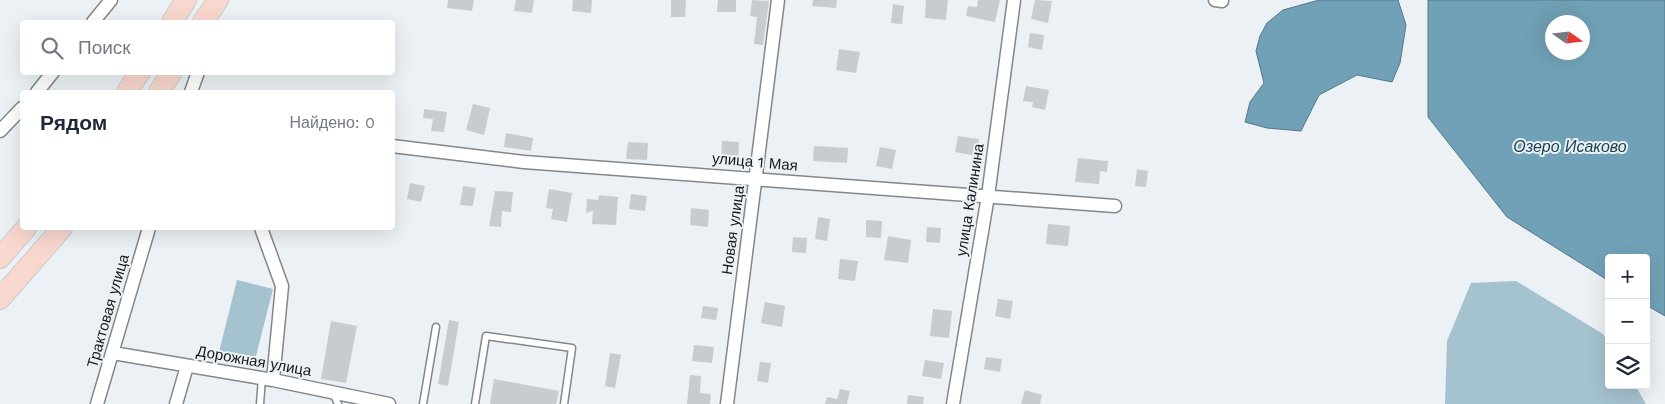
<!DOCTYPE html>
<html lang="ru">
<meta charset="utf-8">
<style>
:root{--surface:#fff;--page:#f6f6f7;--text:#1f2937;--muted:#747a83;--line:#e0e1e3}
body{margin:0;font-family:"Work Sans",sans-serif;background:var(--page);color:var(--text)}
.controls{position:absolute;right:15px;bottom:15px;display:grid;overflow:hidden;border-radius:5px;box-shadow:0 5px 20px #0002}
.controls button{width:45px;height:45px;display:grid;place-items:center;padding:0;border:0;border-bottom:1px solid var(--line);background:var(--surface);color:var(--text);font:25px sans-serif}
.compass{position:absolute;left:1545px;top:15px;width:45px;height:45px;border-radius:50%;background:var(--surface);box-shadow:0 5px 20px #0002;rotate:104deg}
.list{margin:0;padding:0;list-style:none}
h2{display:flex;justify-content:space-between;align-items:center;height:65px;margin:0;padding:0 20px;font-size:21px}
h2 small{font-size:16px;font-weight:400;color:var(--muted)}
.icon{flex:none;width:28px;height:28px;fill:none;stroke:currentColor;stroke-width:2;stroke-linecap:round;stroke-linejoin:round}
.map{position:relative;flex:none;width:1665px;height:404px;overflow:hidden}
.search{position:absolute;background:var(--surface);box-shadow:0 5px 20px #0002;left:20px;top:20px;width:375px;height:55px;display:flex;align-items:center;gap:12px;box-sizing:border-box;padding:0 18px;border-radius:5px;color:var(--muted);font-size:19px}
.panel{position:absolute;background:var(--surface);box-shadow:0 5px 20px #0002;left:20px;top:90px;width:375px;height:140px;border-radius:5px}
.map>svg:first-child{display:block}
</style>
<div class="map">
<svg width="1665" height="404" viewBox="0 0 1665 404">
<rect width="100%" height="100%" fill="#ebf1f4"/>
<path fill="#a5c2cf" d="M237,280L273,289L255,360L219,352Z
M1516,281L1603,334L1609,344V385H1635L1646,404H1445L1447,341L1471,283Z"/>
<path fill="#71a1b6" stroke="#567887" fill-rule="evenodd" d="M1319,0H1398L1406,25L1400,63L1392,82L1357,75L1319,95L1301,131L1267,128L1245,122L1250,102L1264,83L1256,51L1260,36L1267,23L1283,10Z
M1428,0H1665V316L1646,305V258H1609V281L1507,217L1428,117ZM1552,22H1582V52H1552Z"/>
<path fill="#c7cccf" d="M448,0H474L472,11L447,8Z
M516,0H534L532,13L514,11Z
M573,0H592L591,13L572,11Z
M671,0H686L685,17H671Z
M718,0H736V12H717Z
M752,0L769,1L763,45L754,44L757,17L750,16Z
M813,0H837L836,8L812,6Z
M926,0H948L946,20L925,18Z
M978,0H1000L995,22L966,16L968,6L977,7Z
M1035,0L1052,1L1048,23L1031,19Z
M893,4L904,6L902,24L891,23Z
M1030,33L1044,35L1042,50L1028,47Z
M839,49L860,52L856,73L836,70Z
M1026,86L1049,90L1045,110L1032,107L1033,102L1023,101Z
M473,104L490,108L484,135L466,130Z
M424,109L447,112L444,132L431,131L433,119L423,118Z
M506,133L533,138L531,151L504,147Z
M958,136L979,139L977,156L955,152Z
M722,141L739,142L738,160L721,159Z
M628,142L648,143L647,160L626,159Z
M814,146L848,148L847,163L813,161Z
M880,147L896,150L892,169L876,166Z
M1078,158L1108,161L1107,172L1100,171L1099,184L1075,182Z
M1137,169L1148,171L1146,187L1135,186Z
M410,183L425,186L421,202L407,199Z
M463,186L476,188L473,206L460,205Z
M549,189L572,193L567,222L551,219L553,209L546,208Z
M495,191L513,192L511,212L502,211L501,227L489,226Z
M631,194L647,196L645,211L629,209Z
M599,195L618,197L616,225L592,224L593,211L586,213L587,199L598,200Z
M691,208L709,210L708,227L690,225Z
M818,217L830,219L827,241L815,239Z
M866,220L882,221L881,238L866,237Z
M1048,224L1070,226L1068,246L1046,244Z
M927,227L941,228L940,243L926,242Z
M888,236L911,240L908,263L884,260Z
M793,237L807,238L806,253L792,252Z
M840,259L858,261L855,281L838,279Z
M998,299L1013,301L1010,319L995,316Z
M765,302L785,306L782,327L761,323Z
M703,306L718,308L716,320L701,318Z
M933,309L952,311L949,338L930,336Z
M449,320L459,322L448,386L438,384Z
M331,321L357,326L346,383L321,379Z
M694,345L714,347L712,363L692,361Z
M610,353L621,355L615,388L605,386Z
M986,357L1002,359L1000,372L984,369Z
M925,360L944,363L941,379L922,376Z
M760,362L771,363L768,383L757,381Z
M690,375L701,376L700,393L711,394L710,404H687Z
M494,379L559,391L556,404H490Z
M840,389L850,391L847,404H825L827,397L837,399Z
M1025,390L1042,395L1040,404H1021Z
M908,395L924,397L923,404H907Z"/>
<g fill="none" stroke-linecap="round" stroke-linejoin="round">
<g stroke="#82878a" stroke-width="9">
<path id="lane" d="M333,393L338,404
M260,404L262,378
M423,404L436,327
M475,404L486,336L572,348L564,404"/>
</g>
<g stroke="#82878a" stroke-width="15">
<path id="street" d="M1215,0L1222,1
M93,22L111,0
M37,92L53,72
M191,92L198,72
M0,131L22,108
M392,146L524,162L1115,206
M261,228L282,286L273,380
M113,353L273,380L389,404
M97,404L149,228
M176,404L187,366
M727,404L778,0
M953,404L988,196L1014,0"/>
</g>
<g stroke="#ccc" stroke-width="22">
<path id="primary" d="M172,22L186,0
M203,22L218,0
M127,92L140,72
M159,92L172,72
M0,258L26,228
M0,299L62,228"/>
</g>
<use href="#lane" stroke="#fff" stroke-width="6"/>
<use href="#street" stroke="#fff" stroke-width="12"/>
<use href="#primary" stroke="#f8d8ce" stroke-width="20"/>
</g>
<g text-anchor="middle" stroke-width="4" stroke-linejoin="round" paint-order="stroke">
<g font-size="15" fill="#161819" stroke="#ebf1f4">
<text transform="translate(755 162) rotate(5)" y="5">улица 1 Мая</text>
<text transform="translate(970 200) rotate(-81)" y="5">улица Калинина</text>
<text transform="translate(733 230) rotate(-82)" y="5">Новая улица</text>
<text transform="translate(108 311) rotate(-74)" y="5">Трактовая улица</text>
<text transform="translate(254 361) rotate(10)" y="5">Дорожная улица</text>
</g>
<g font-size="16" font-style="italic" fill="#194354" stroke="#ebf1f4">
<text x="1570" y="152">Озеро Исаково</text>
</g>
</g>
</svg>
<div class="controls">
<button>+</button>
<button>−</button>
<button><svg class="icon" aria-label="layers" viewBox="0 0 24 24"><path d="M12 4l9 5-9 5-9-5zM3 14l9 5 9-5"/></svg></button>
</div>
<svg class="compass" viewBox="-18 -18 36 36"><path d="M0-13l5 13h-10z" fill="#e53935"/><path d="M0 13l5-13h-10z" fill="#747a83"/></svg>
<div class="search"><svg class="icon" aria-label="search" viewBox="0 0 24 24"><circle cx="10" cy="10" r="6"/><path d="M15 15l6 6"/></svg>Поиск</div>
<section class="panel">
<h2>Рядом<small>Найдено: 0</small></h2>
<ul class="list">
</ul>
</section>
</div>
